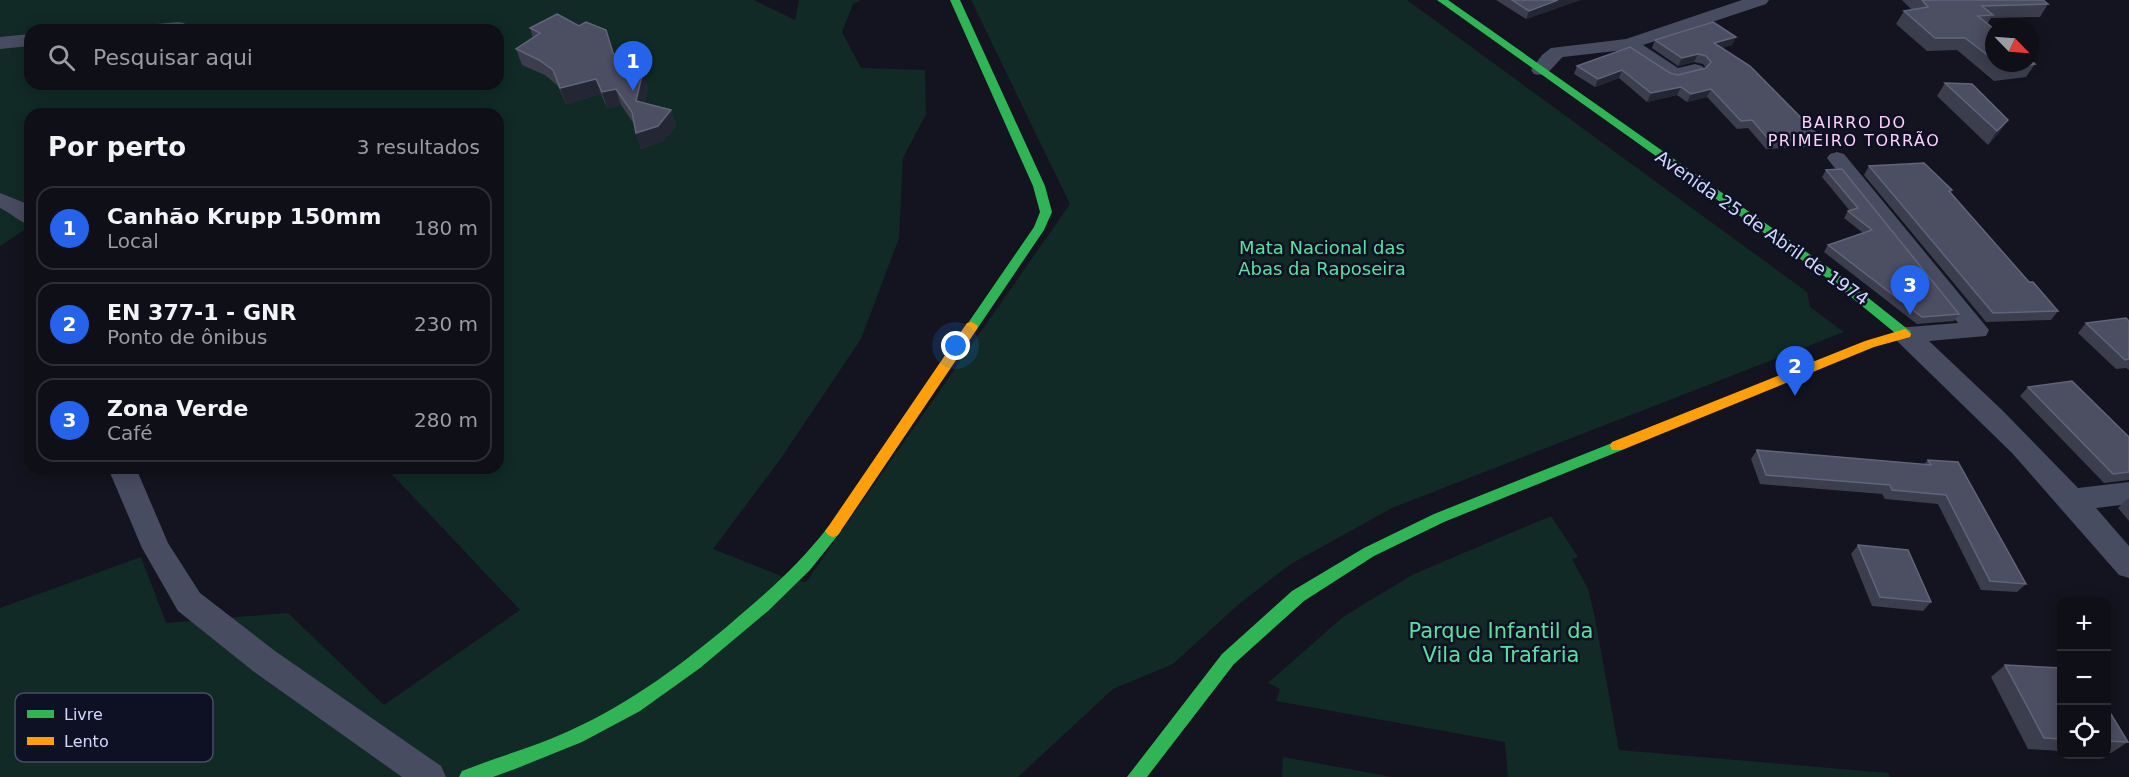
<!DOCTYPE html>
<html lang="pt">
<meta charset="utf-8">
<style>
:root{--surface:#0e0f17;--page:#1c1d24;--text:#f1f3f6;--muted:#9b9ca1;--line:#2e2f36;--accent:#2563eb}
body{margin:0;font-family:"DejaVu Sans",sans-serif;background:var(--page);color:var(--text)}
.controls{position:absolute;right:18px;bottom:18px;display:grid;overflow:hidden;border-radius:12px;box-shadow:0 3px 15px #0003}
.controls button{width:54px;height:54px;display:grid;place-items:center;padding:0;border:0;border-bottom:2px solid var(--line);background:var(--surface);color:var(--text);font:30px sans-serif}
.compass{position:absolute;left:1985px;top:18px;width:54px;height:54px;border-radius:50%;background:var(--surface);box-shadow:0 3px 15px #0003;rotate:115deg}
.you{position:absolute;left:956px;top:346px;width:21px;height:21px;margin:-15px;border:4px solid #fff;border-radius:50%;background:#1a73e8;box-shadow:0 0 0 9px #1a73e833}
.badge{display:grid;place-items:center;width:39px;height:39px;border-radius:50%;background:var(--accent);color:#fff;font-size:20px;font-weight:700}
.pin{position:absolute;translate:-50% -50px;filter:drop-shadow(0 2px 3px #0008)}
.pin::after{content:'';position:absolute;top:32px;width:21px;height:18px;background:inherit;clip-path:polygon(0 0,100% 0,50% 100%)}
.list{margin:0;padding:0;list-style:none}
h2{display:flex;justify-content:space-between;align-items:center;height:78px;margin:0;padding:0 24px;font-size:26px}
h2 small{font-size:20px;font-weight:400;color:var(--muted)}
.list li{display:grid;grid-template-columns:39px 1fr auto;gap:18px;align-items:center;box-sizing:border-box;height:84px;margin:0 12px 12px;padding:0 12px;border:2px solid var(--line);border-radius:18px}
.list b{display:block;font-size:22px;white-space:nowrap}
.list p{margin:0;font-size:20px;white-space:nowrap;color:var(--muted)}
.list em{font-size:20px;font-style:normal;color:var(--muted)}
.icon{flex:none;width:33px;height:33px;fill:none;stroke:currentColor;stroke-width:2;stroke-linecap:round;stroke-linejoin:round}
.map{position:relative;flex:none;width:2129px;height:777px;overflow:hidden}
.search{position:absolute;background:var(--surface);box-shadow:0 3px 15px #0003;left:24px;top:24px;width:480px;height:66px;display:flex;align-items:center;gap:15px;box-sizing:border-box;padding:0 21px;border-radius:18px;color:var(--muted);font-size:22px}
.panel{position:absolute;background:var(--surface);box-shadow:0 3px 15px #0003;left:24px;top:108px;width:480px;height:366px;border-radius:18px}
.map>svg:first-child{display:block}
</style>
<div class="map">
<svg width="2129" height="777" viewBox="0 0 2129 777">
<rect width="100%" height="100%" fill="#13141f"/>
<path fill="#112a25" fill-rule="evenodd" d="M0,0H754L795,20L799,0H861L853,4L842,32L861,68L925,70L926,114L903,158L899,238L861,339L781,458L713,549L791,580L806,582L1070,204L971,0H1407L1807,292L1810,307L1844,332L1392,508L1289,565L1238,605L1173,664L1113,689L1018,777H0V608L141,557L166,623L288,613L384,705L520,610L386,468H498V114H30V226L0,246ZM30,30H498V84H30Z
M1551,516L1578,557L1572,559L1588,589L1594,613L1619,750L1888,773L1890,777H1508L1505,742L1276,701L1280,689L1268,683L1343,617L1369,601L1414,574Z
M1283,757L1393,777H1282Z"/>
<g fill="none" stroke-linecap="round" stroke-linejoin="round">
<path fill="#484c60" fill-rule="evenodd" d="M1742,0H1769L1766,4L1643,45L1678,68L1695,64L1702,66L1705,70L1702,74L1675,81L1668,79L1624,50L1563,57C1553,65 1549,78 1534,74L1531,70L1542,55L1551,48L1626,39Z
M178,22L184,23L187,27L185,30H133L136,26Z
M30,34V46L0,49V37Z
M1837,152L1844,154L1989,330L1986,336L1929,341L2002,410L2078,488L2129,482V504L2096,508L2129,546V578L2119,575L2012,453L1896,340L1893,334L1896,328L1958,323L1830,162L1827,158L1830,154Z
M0,193L30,205V225C19,222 11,213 0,208Z
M108,468H136L168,543L200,593L275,651L441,766L446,777H402L253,671L178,611L142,548Z"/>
<path fill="#30b455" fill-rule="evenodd" d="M950,0H960L1045,186L1052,212L1044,230L977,329L972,330L966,326L1034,227L1040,212L1033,186Z
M1437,0H1448L1842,277L1910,331L1911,334L1910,337H1900L1834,283Z
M1617,441L1622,442L1624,446L1622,450L1444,522L1374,556L1304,601L1234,664L1147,777H1127L1222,654L1292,591L1364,548L1434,514Z
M833,525L838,527L841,531L838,535L810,570L768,611L700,668L640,711L582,742L515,769L493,777H459L462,771C497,757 534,747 569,731C631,703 686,662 738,617C771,589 802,561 828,527Z"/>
<path fill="#ff9f0a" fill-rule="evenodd" d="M972,322L978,326L977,329L838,535L833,537L828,535L825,531L828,527L967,323Z
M1905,329L1911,334L1910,337L1874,347L1622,450H1612L1610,446L1612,442L1865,341Z"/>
</g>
<path fill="#3c3e4e" d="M1496,0H1580L1526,19Z
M1902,0H2043L2048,4L2040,17L1991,18L1987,24L1994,29V63H2030L2035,64L2026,77L1994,81L1957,50L1927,51L1896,24L1904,11L1912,10Z
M530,28L613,53L623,66L648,87L644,103L671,110L676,126L663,141L641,149L636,133L634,124L621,105L607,108L601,94L566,104L558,86L545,75L522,65L516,49L533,38Z
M1736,37L1732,45L1721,48L1820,137L1816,146L1766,149L1748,128L1737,129L1707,97L1687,102L1677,95L1647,102L1619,78L1595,87L1574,74L1577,66L1670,73L1678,75L1706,68L1703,64L1694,62L1678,66L1652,48L1655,40Z
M1945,83L1999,133L1988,145L1937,96Z
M1869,166L1952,190L1951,193L2029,282L2058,311L2051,320L1986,322L1864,175Z
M1826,170L1959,314L1954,321L1917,324L1824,252L1828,245L1863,233L1844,218L1848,211H1850L1822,177Z
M2129,321V370L2126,368L2116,369L2078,333L2086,323Z
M2028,387L2129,437V480L2104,483L2020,396Z
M1757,450L1924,464L1928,460L2026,584L2017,592L1981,590L1938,504L1885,499L1882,494L1760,484L1751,459Z
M2129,498V521L2118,508L2127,499Z
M1858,545L1931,602L1923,611L1872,606L1851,554Z
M2005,665L2061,668V751L2028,749L1991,677Z
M2106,706L2128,742L2111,753H2106Z"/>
<path fill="#252633" d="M1558,0H1580L1526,19L1529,11Z
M1736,37L1732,45L1710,51L1714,43Z
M1698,54L1694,62L1678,66L1682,58Z
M1622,70L1619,78L1595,87L1598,79Z
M643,71L648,87L640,117L636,101Z
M596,79L601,94L566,104L560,88Z
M1681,87L1677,95L1647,102L1651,93Z
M616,89L621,105L607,108L602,92Z
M1711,89L1707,97L1687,102L1691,94Z
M671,110L676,126L663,141L641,149L636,133Z
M2008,120L1999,133L1988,145L1997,131Z"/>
<path fill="#4c4e61" stroke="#61647a" stroke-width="1.5" d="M1512,0H1558L1529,11Z
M1922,0H2043L2048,4L1982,6L1993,15L1978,16L1994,29V60L1965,38H1935L1904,11L1928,7Z
M557,14L579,26L586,22L606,30L613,53L623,66L634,64L643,71L636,101L671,110L658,126L636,133L632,112L616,89L602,92L596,79L560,88L553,70L539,60L516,49L540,33L530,28Z
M1713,22L1736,37L1714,43L1750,66L1820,137L1770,141L1752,120L1741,121L1711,89L1691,94L1681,87L1651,93L1622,70L1598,79L1577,66L1630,47L1670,73L1678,75L1706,68L1711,62L1706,56L1698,54L1682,58L1655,40Z
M2030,60L2035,64L2003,68L1997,63H2030Z
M1945,83L1972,84L2008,120L1997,131Z
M1924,163L1952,190L1949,191L2029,282H2033L2058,311L1993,313L1869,166Z
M1842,169L1959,314L1922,317L1828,245L1872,230L1848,211L1858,208L1826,170Z
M2126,318L2129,321V359L2125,360L2086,323Z
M2072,381L2129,437V472L2113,474L2028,387Z
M1757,450L1931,465L1928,460L1958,462L2026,584L1990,581L1946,495L1892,490L1890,485L1766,475Z
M1858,545L1908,550L1931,602L1880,597Z
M2005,665L2061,668V739L2044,738Z
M2106,706L2128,742L2106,741Z"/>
<g text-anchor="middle" stroke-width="5" stroke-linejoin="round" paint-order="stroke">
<g font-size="16" letter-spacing="1.5" fill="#ffd3fa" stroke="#0e1024">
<text x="1854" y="128">BAIRRO DO<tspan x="1854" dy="18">PRIMEIRO TORRÃO</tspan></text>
</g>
<g font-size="18" fill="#d1d7ff" stroke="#0e1024">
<text transform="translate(1762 228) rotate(35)" y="6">Avenida 25 de Abril de 1974</text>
</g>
<g font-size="18" fill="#5be19e" stroke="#0e1024">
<text x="1322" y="254">Mata Nacional das<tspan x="1322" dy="21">Abas da Raposeira</tspan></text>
</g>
<g font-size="21" fill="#5be19e" stroke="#0e1024">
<text x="1501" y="638">Parque Infantil da<tspan x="1501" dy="24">Vila da Trafaria</tspan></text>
</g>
</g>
<rect x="15" y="693" width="198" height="69" rx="9" fill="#0e1024" stroke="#484c66" stroke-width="1.5"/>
<rect x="27" y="710" width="27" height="8" fill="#30b455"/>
<rect x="27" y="737" width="27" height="8" fill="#ff9f0a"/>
<g font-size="16" fill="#d1d7ff">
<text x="64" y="720">Livre</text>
<text x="64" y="747">Lento</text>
</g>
</svg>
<div class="controls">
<button>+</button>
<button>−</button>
<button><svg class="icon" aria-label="locate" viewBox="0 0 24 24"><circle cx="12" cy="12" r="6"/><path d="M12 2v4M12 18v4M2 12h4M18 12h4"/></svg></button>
</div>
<svg class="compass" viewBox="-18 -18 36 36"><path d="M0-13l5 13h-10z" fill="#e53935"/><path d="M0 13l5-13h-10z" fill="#9b9ca1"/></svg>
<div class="you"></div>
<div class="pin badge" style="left:633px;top:91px">1</div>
<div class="pin badge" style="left:1795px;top:396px">2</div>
<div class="pin badge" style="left:1910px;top:315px">3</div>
<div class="search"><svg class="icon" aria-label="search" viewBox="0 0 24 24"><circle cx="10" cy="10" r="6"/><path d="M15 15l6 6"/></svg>Pesquisar aqui</div>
<section class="panel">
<h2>Por perto<small>3 resultados</small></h2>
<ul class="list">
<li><span class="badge">1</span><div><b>Canhão Krupp 150mm</b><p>Local</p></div><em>180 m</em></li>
<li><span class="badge">2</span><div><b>EN 377-1 - GNR</b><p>Ponto de ônibus</p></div><em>230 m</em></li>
<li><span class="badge">3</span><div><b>Zona Verde</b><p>Café</p></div><em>280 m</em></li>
</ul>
</section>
</div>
